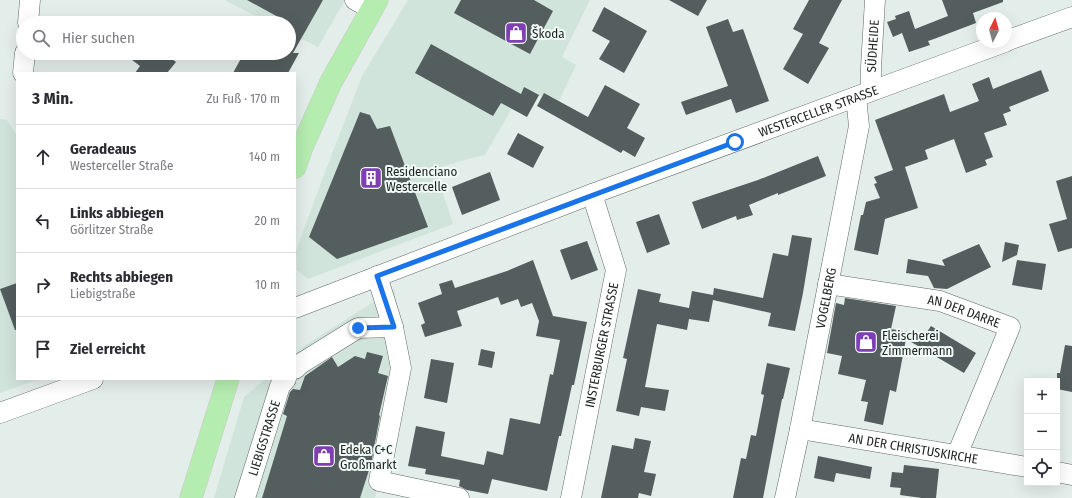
<!DOCTYPE html>
<html lang="de">
<meta charset="utf-8">
<style>
:root{--surface:#fff;--page:#f2f2f3;--text:#2b2b33;--muted:#7c7c81;--line:#e1e1e2}
body{margin:0;font-family:"Fira Sans Condensed",sans-serif;background:var(--page);color:var(--text)}
.controls{position:absolute;right:12px;bottom:12px;display:grid;overflow:hidden;border-radius:0px;box-shadow:0 4px 16px #0002}
.controls button{width:36px;height:36px;display:grid;place-items:center;padding:0;border:0;border-bottom:1px solid var(--line);background:var(--surface);color:var(--text);font:20px sans-serif}
.compass{position:absolute;left:976px;top:12px;width:36px;height:36px;border-radius:50%;background:var(--surface);box-shadow:0 4px 16px #0002;rotate:6deg}
.stop{position:absolute;width:12px;height:12px;margin:-9px;border:3px solid #1a73e8;border-radius:50%;background:#fff}
.stop.end{background:#1a73e8;border-color:#fff;box-shadow:0 1px 4px #0008}
.list{margin:0;padding:0;list-style:none}
h2{display:flex;justify-content:space-between;align-items:center;height:52px;margin:0;padding:0 16px;font-size:17px}
h2 small{font-size:13px;font-weight:400;color:var(--muted)}
.list li{display:grid;grid-template-columns:26px 1fr auto;gap:12px;align-items:center;box-sizing:border-box;height:64px;padding:0 16px;border-top:1px solid var(--line)}
.list b{display:block;font-size:15px;white-space:nowrap}
.list p{margin:0;font-size:13px;white-space:nowrap;color:var(--muted)}
.list em{font-size:13px;font-style:normal;color:var(--muted)}
.icon{flex:none;width:22px;height:22px;fill:none;stroke:currentColor;stroke-width:2;stroke-linecap:round;stroke-linejoin:round}
.map{position:relative;flex:none;width:1072px;height:498px;overflow:hidden}
.search{position:absolute;background:var(--surface);box-shadow:0 4px 16px #0002;left:16px;top:16px;width:280px;height:44px;display:flex;align-items:center;gap:10px;box-sizing:border-box;padding:0 14px;border-radius:22px;color:var(--muted);font-size:15px}
.panel{position:absolute;background:var(--surface);box-shadow:0 4px 16px #0002;left:16px;top:72px;width:280px;height:308px;border-radius:0px}
.map>svg:first-child{display:block}
</style>
<div class="map">
<svg width="1072" height="498" viewBox="0 0 1072 498">
<rect width="100%" height="100%" fill="#e3ede9"/>
<path fill="#d1e4dc" d="M224,0H345L318,47L289,33V23H270Z
M408,0H590L562,57L576,65L559,101L545,93L542,97L524,88L485,155L468,159L435,169L453,224L308,279L297,270L296,251L322,180L362,76Z
M0,119L7,120L17,136V379H40L0,393Z
M394,289L408,362L375,498H214L244,397L265,379H295V354L307,344Z"/>
<path fill="#545e5e" d="M247,0H323L293,53H299L288,73H233L244,53H289V23Z
M461,0H534L553,11L530,54L454,13Z
M669,0H707L698,16Z
M809,0H842L819,43L829,48L808,84L783,69L803,34L793,29Z
M942,0H1003V2L973,13L976,23L934,39L928,41L930,45L909,52L902,33L893,37L887,22L896,19L895,16L909,11L915,29L948,16Z
M604,7L647,31L624,73L599,59L610,41L592,31Z
M728,19L733,32L743,29L769,101L736,113L731,99L686,115L681,102L728,86L706,27Z
M431,44L521,94L524,87L539,95L527,117L501,103L493,116L415,73Z
M123,53H164L176,62L167,73H135L140,66Z
M1041,70L1049,91L1009,107L1011,111L1003,114L1007,125L984,133L993,157L985,160L987,165L966,173L954,139L925,150L928,159L905,167L918,208L885,219L878,255L854,250L861,215H863L866,202L880,198L874,184L877,183L874,177L893,170L875,120L944,94L950,112L979,101L972,84L989,77L993,89Z
M605,85L640,104L627,128L645,138L635,157L623,150L621,153L537,106L544,93L588,117Z
M360,112L370,115L377,129L390,126L428,227L337,259L309,237Z
M518,133L544,147L533,168L507,154Z
M818,156L826,176L778,195V193L749,205L753,215L737,220L736,216L702,229L692,202L758,180Z
M490,172L500,200L462,215L452,187Z
M1072,176V248L1058,252L1049,224L1067,219L1056,181Z
M659,214L670,244L647,253L636,222Z
M792,235L812,238L803,293L795,331L768,326L771,313L713,300L709,322L689,319L687,330L657,324L645,387L669,390L665,411L641,407L639,416L616,411L627,359L623,358L638,289L661,294L659,302L689,308L692,291L713,295L714,288L763,298L773,253L788,256Z
M587,241L598,270L571,280L560,250Z
M1005,242L1019,245L1017,255L1002,262Z
M979,244L991,267L947,289L934,288L928,276L906,273L908,259L945,266L942,260Z
M533,260L553,316L587,322L574,385H572L561,436H559L547,491L492,479L488,494L467,490L459,486L460,480L425,474L426,469L408,466L416,426L445,432L441,456L484,465L487,451L503,455L510,418L540,424L550,374L553,375L560,340L536,336L539,321L532,303L521,307L518,299L501,305L498,297L457,311L462,326L425,337L421,325L425,323L418,303L442,294L439,284L452,280L455,288L507,271Z
M1017,260L1046,264L1042,290L1012,285Z
M17,283V330H15L0,289Z
M845,298L896,306L891,329L925,335L931,326L976,353L964,373L906,339L896,392L890,390L883,425L864,421L868,402L861,401L866,380L838,374L842,356L827,353L836,303L844,305Z
M1065,345L1072,346V392L1057,389V373H1060Z
M481,349L495,352L492,368L478,365Z
M367,352L383,356L378,373L388,376L379,415L380,416L371,464L360,498H262L287,416L283,414L290,392L293,389L300,390L305,376L332,357L338,367L355,356L365,359Z
M431,359L454,363L447,403L424,398Z
M767,363L790,368L783,399H782L763,498H733L741,458L746,459L751,435L756,436L764,395L761,394Z
M635,438L651,441L644,472L656,474L651,496L639,493L638,498H601L612,445L633,449Z
M818,456L872,467L870,479L836,473L834,482L814,478Z
M904,465L939,469L936,498H922L900,495L901,488L890,487L892,472L903,473Z"/>
<g fill="none" stroke-linecap="round" stroke-linejoin="round">
<g stroke="#616a66" stroke-width="21">
<g id="minor">
<path d="M355,0L372,9"/>
<path d="M28,23L30,0"/>
<path d="M1006,41L1072,17"/>
<path d="M23,73L25,53"/>
<path id="s1" d="M871,91V67L875,0"/>
<path d="M377,276L393,327L401,368L379,481L459,498"/>
<path id="s2" d="M828,284L940,301L1010,327L957,455"/>
<path id="s3" d="M295,308L592,194L1005,42"/>
<path d="M295,369L300,364L358,328L393,327"/>
<path d="M0,413L93,379"/>
<path id="s4" d="M800,429L1027,467"/>
<path d="M1057,472L1072,475"/>
<path id="s5" d="M245,498L280,386L286,379"/>
<path id="s6" d="M571,498L616,270L592,194"/>
<path id="s7" d="M785,498L800,429L859,126L856,97"/>
</g>
</g>
<g stroke="#c9caca" stroke-width="23">
<path id="major" d="M295,167L302,147L331,82L377,0
M191,498L228,379"/>
</g>
<use href="#minor" stroke="#fff" stroke-width="20"/>
<use href="#major" stroke="#b5ecaf" stroke-width="22"/>
</g>
<g fill="none" stroke-linecap="round" stroke-linejoin="round">
<path stroke="#1a73e8" stroke-width="5" d="M358,328L394,327L377,276L735,142"/>
</g>
<defs>
<g id="shop-square" transform="scale(1.15)"><rect x="-9" y="-9" width="18" height="18" rx="4" fill="#7f3fb3" stroke="#f0faf6"/><path d="M-5-2.5h2.3a2.7 3.5 0 0 1 5.4 0H5L5.5 6h-11ZM-1.5-2.5h3a1.5 2.3 0 0 0-3 0Z" fill="#fff"/></g>
<g id="building-square" transform="scale(1.15)"><rect x="-9" y="-9" width="18" height="18" rx="4" fill="#7f3fb3" stroke="#f0faf6"/><path d="M-4-6H4V6H1V3H-1V6H-4ZM-2.5-4.3h1.7v1.8h-1.7ZM.8-4.3h1.7v1.8H.8ZM-2.5-1h1.7V.8h-1.7ZM.8-1h1.7V.8H.8Z" fill="#fff"/></g>
</defs>
<g fill-rule="evenodd">
<use href="#shop-square" x="516" y="33"/>
<use href="#building-square" x="371" y="178"/>
<use href="#shop-square" x="866" y="342"/>
<use href="#shop-square" x="324" y="456"/>
</g>
<g text-anchor="middle" stroke-width="4" stroke-linejoin="round" paint-order="stroke">
<g font-size="13" fill="#1f2322" stroke="#f0faf6" text-anchor="start">
<text x="532" y="38">Škoda</text>
<text x="386" y="176">Residenciano<tspan x="386" dy="15">Westercelle</tspan></text>
<text x="882" y="340">Fleischerei<tspan x="882" dy="15">Zimmermann</tspan></text>
<text x="340" y="454">Edeka C+C<tspan x="340" dy="15">Großmarkt</tspan></text>
</g>
<g font-size="13" fill="#1f2322" stroke="#f0faf6">
<text dy="5" stroke="none"><textPath href="#s1" startOffset="45">SÜDHEIDE</textPath></text>
<text dy="5" stroke="none"><textPath href="#s3" startOffset="559">WESTERCELLER STRASSE</textPath></text>
<text dy="5" stroke="none"><textPath href="#s7" startOffset="204">VOGELBERG</textPath></text>
<text dy="5" stroke="none"><textPath href="#s2" startOffset="139">AN DER DARRE</textPath></text>
<text dy="5" stroke="none"><textPath href="#s6" startOffset="156">INSTERBURGER STRASSE</textPath></text>
<text dy="5" stroke="none"><textPath href="#s5" startOffset="63">LIEBIGSTRASSE</textPath></text>
<text dy="5" stroke="none"><textPath href="#s4" startOffset="115">AN DER CHRISTUSKIRCHE</textPath></text>
</g>
</g>
</svg>
<div class="controls">
<button>+</button>
<button>−</button>
<button><svg class="icon" aria-label="locate" viewBox="0 0 24 24"><circle cx="12" cy="12" r="6"/><path d="M12 2v4M12 18v4M2 12h4M18 12h4"/></svg></button>
</div>
<svg class="compass" viewBox="-18 -18 36 36"><path d="M0-13l5 13h-10z" fill="#e53935"/><path d="M0 13l5-13h-10z" fill="#7c7c81"/></svg>
<div class="stop" style="left:735px;top:142px"></div>
<div class="stop end" style="left:358px;top:328px"></div>
<div class="search"><svg class="icon" aria-label="search" viewBox="0 0 24 24"><circle cx="10" cy="10" r="6"/><path d="M15 15l6 6"/></svg>Hier suchen</div>
<section class="panel">
<h2>3 Min.<small>Zu Fuß · 170 m</small></h2>
<ul class="list">
<li><svg class="icon" aria-label="ahead" viewBox="0 0 24 24"><path d="M12 20V5M6 11l6-6 6 6"/></svg><div><b>Geradeaus</b><p>Westerceller Straße</p></div><em>140 m</em></li>
<li><svg class="icon" aria-label="left" viewBox="0 0 24 24"><path d="M17 20v-9H6M10 6l-5 5 5 5"/></svg><div><b>Links abbiegen</b><p>Görlitzer Straße</p></div><em>20 m</em></li>
<li><svg class="icon" aria-label="right" viewBox="0 0 24 24"><path d="M7 20v-9h11M14 6l5 5-5 5"/></svg><div><b>Rechts abbiegen</b><p>Liebigstraße</p></div><em>10 m</em></li>
<li><svg class="icon" aria-label="arrive" viewBox="0 0 24 24"><path d="M6 21V4h12l-3 4 3 4H6"/></svg><div><b>Ziel erreicht</b></div></li>
</ul>
</section>
</div>
